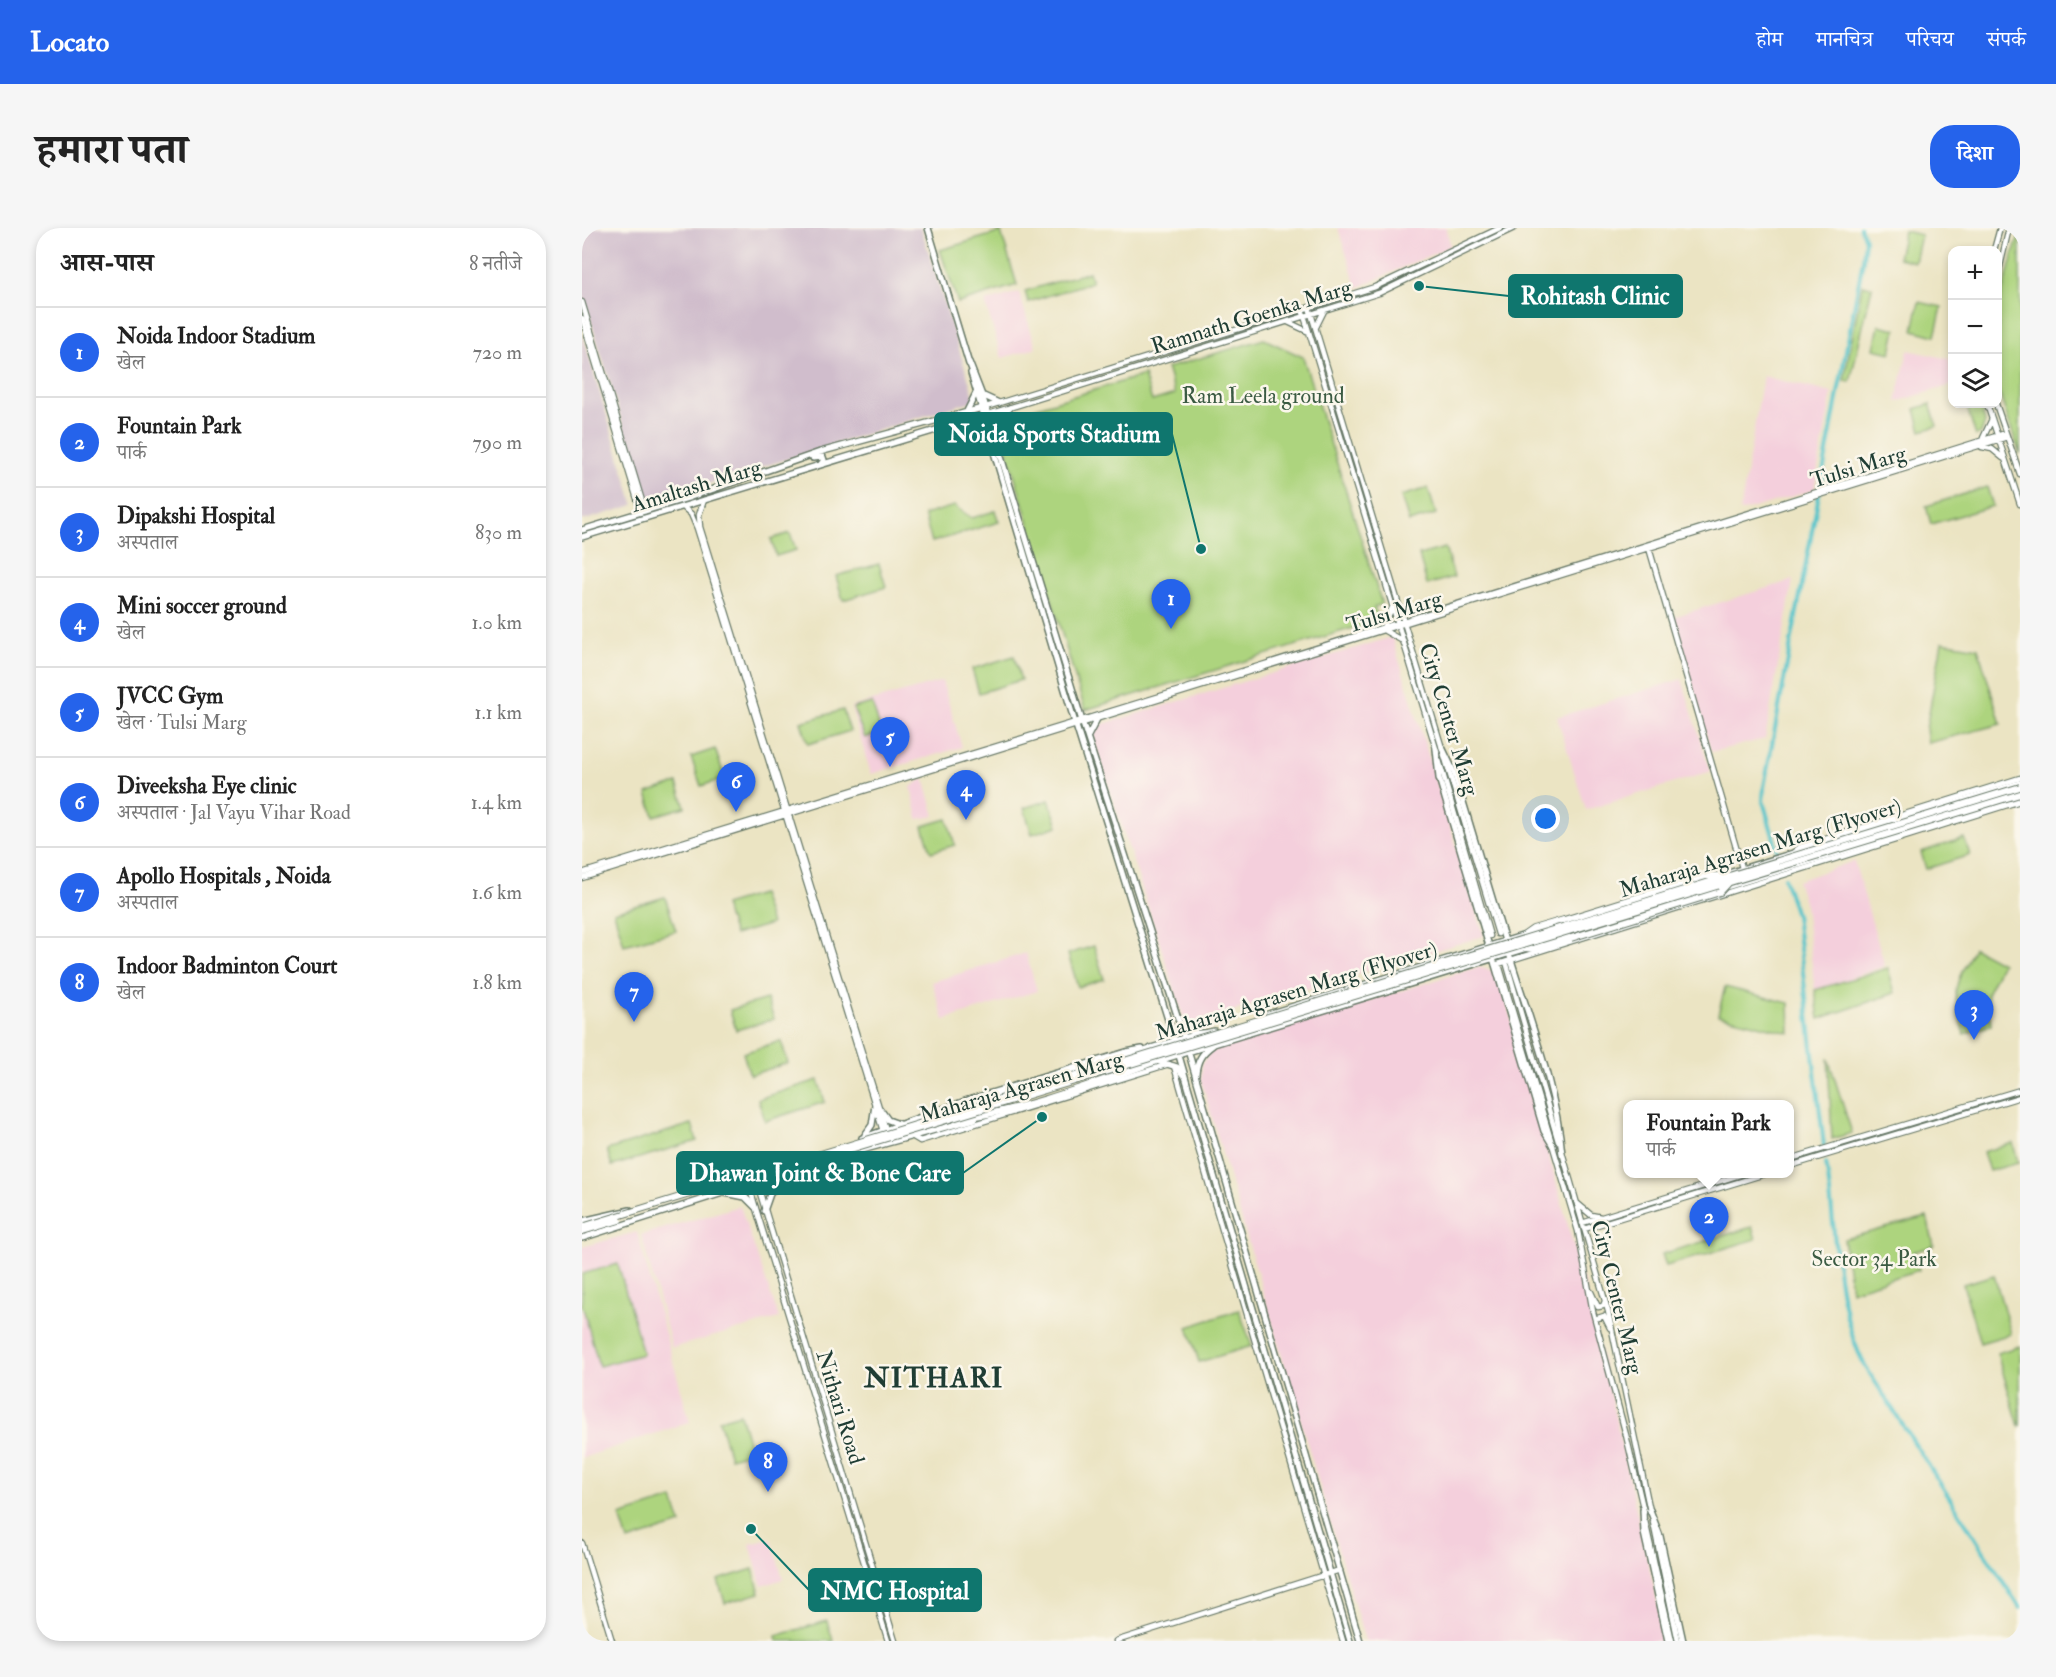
<!DOCTYPE html>
<html lang="hi">
<meta charset="utf-8">
<style>
:root{--surface:#fff;--page:#f6f6f6;--text:#222;--muted:#767676;--line:#e0e0e0;--accent:#2563eb}
body{margin:0;font-family:"IM FELL Double Pica","Noto Serif Devanagari",serif;background:var(--page);color:var(--text)}
.controls{position:absolute;right:18px;top:18px;display:grid;overflow:hidden;border-radius:12px;box-shadow:0 3px 9px #0003}
.controls button{width:54px;height:54px;display:grid;place-items:center;padding:0;border:0;border-bottom:2px solid var(--line);background:var(--surface);color:var(--text);font:30px sans-serif}
.you{position:absolute;left:964px;top:591px;width:21px;height:21px;margin:-15px;border:4px solid #fff;border-radius:50%;background:#1a73e8;box-shadow:0 0 0 9px #1a73e833}
.badge{display:grid;place-items:center;width:39px;height:39px;border-radius:50%;background:var(--accent);color:#fff;font-size:20px;font-weight:700}
.pin{position:absolute;translate:-50% -50px;filter:drop-shadow(0 2px 3px #0008)}
.pin::after{content:'';position:absolute;top:32px;width:21px;height:18px;background:inherit;clip-path:polygon(0 0,100% 0,50% 100%)}
.popup{position:absolute;left:1041px;top:872px;width:171px;height:78px;box-sizing:border-box;display:grid;place-content:center;border-radius:12px;background:var(--surface);filter:drop-shadow(0 2px 4px #0005);font-size:20px;white-space:nowrap;color:var(--muted)}
.popup b{font-size:22px;color:var(--text)}
.popup::after{content:'';position:absolute;left:50%;top:100%;margin-left:-12px;border:12px solid transparent;border-top-color:var(--surface)}
.list{margin:0;padding:0;list-style:none}
h2{display:flex;justify-content:space-between;align-items:center;height:78px;margin:0;padding:0 24px;font-size:26px}
h2 small{font-size:20px;font-weight:400;color:var(--muted)}
.list li{display:grid;grid-template-columns:39px 1fr auto;gap:18px;align-items:center;box-sizing:border-box;height:90px;padding:0 24px;border-top:2px solid var(--line)}
.list b{display:block;font-size:22px;white-space:nowrap}
.list p{margin:0;font-size:20px;white-space:nowrap;color:var(--muted)}
.list em{font-size:20px;font-style:normal;color:var(--muted)}
.icon{flex:none;width:33px;height:33px;fill:none;stroke:currentColor;stroke-width:2;stroke-linecap:round;stroke-linejoin:round}
.map{position:relative;flex:none;width:1438px;height:1413px;overflow:hidden;border-radius:24px}
header{display:flex;align-items:center;gap:36px;box-sizing:border-box;height:84px;padding:0 30px;background:var(--accent);color:#fff}
header strong{font-size:28px}
nav{display:flex;gap:33px;margin-inline-start:auto;font-size:21px}
.intro{display:flex;align-items:center;justify-content:space-between;box-sizing:border-box;height:144px;padding:0 36px}
h1{margin:0;font-size:42px}
.button{padding:15px 27px;border-radius:24px;background:var(--accent);color:#fff;font-size:21px;font-weight:700}
main{display:flex;gap:36px;padding:0 36px}
aside{flex:1;background:var(--surface);border-radius:24px;box-shadow:0 3px 9px #0003}
.map>svg:first-child{display:block}
</style>
<header>
<strong>Locato</strong>
<nav><a>होम</a><a>मानचित्र</a><a>परिचय</a><a>संपर्क</a></nav>
</header>
<div class="intro"><h1>हमारा पता</h1><a class="button">दिशा</a></div>
<main>
<aside>
<h2>आस-पास<small>8 नतीजे</small></h2>
<ul class="list">
<li><span class="badge">1</span><div><b>Noida Indoor Stadium</b><p>खेल</p></div><em>720 m</em></li>
<li><span class="badge">2</span><div><b>Fountain Park</b><p>पार्क</p></div><em>790 m</em></li>
<li><span class="badge">3</span><div><b>Dipakshi Hospital</b><p>अस्पताल</p></div><em>830 m</em></li>
<li><span class="badge">4</span><div><b>Mini soccer ground</b><p>खेल</p></div><em>1.0 km</em></li>
<li><span class="badge">5</span><div><b>JVCC Gym</b><p>खेल · Tulsi Marg</p></div><em>1.1 km</em></li>
<li><span class="badge">6</span><div><b>Diveeksha Eye clinic</b><p>अस्पताल · Jal Vayu Vihar Road</p></div><em>1.4 km</em></li>
<li><span class="badge">7</span><div><b>Apollo Hospitals , Noida</b><p>अस्पताल</p></div><em>1.6 km</em></li>
<li><span class="badge">8</span><div><b>Indoor Badminton Court</b><p>खेल</p></div><em>1.8 km</em></li>
</ul>
</aside>
<div class="map">
<svg width="1438" height="1413" viewBox="0 0 1438 1413">
<rect width="100%" height="100%" fill="#fbf7ec"/>
<filter id="ink" filterUnits="userSpaceOnUse"><feTurbulence type="fractalNoise" baseFrequency=".0167" numOctaves="2"/><feDisplacementMap in="SourceGraphic" scale="12" xChannelSelector="R" yChannelSelector="G"/><feConvolveMatrix kernelMatrix="1 2 1 2 8 2 1 2 1" color-interpolation-filters="sRGB"/></filter>
<filter id="wash" filterUnits="userSpaceOnUse"><feTurbulence type="fractalNoise" baseFrequency=".008" numOctaves="4" result="noise"/><feDisplacementMap in="SourceGraphic" scale="24" xChannelSelector="R" yChannelSelector="G"/><feGaussianBlur stdDeviation="1.35" result="paint"/><feColorMatrix in="noise" values="0 0 0 0 0 0 0 0 0 0 0 0 0 0 0 0 0 1.4 0 .05"/><feComposite in="paint" operator="in"/></filter>
<g filter="url(#wash)">
<rect width="100%" height="100%" fill="#ebe4c3"/>
<path fill="#f4cfdc" d="M756,0H864L869,18L775,60Z
M437,64L454,120L420,130L403,74Z
M1326,122L1367,131L1370,157L1314,174Z
M1181,148L1250,165L1232,262L1158,284Z
M1211,352L1183,511L1129,524L1091,389Z
M810,409L902,708L604,797L508,500Z
M1100,451L1128,544L1004,582L975,489Z
M360,453L380,519L289,546L269,479Z
M342,550L353,588L336,591L329,559Z
M1272,633L1303,738L1233,762L1223,677L1215,653Z
M444,725L455,763L362,792L350,754Z
M896,739L911,743L918,751L1008,1077L1084,1413H783L619,852L620,836L626,826L639,818Z
M158,978L197,1090L90,1120L59,1007Z
M55,1004L108,1194L0,1230V1019Z
M189,1311L201,1351L180,1358L168,1316Z"/>
<path fill="#d0bdcc" d="M0,0H339L393,172L65,275L0,64Z
M0,106L52,277L0,293Z"/>
<path fill="#add47e" stroke="#668859" stroke-width="1.5" d="M1322,3L1339,7L1333,34L1316,30Z
M419,4L435,57L376,75L358,22Z
M1438,4V226L1416,162V78Z
M507,44L510,54L446,74L443,63Z
M1280,57L1290,59L1268,154L1262,153Z
M1337,74L1360,79L1353,108L1331,102Z
M1297,97L1314,101L1309,125L1292,121Z
M682,111L721,129L800,376L792,379L797,392L503,482L419,203L418,198L426,188L562,147L570,173L593,166L585,140Z
M1348,176L1355,198L1339,203L1333,181Z
M1384,176H1398L1403,194L1399,206L1394,208Z
M1405,259L1411,278L1349,296L1344,278Z
M846,260L854,286L827,294L819,268Z
M372,278L390,290L413,283L417,294L350,314L342,287Z
M208,305L214,322L194,328L189,311Z
M863,320L872,349L845,357L837,327Z
M297,336L304,359L261,372L254,348Z
M1360,414L1396,420L1419,496L1346,515L1344,501Z
M432,428L439,452L397,465L390,441Z
M290,475L298,500L295,506L283,510L271,480Z
M261,482L268,503L226,516L219,494Z
M133,521L143,550L119,558L109,529Z
M95,555L103,579L72,588L65,565Z
M467,572L476,598L450,606L442,580Z
M365,591L373,617L349,624L341,598Z
M1382,610L1388,627L1344,641L1339,624Z
M179,666L189,696L152,707L142,677Z
M83,669L94,703L42,717L32,684Z
M512,718L522,751L496,759L486,726Z
M1392,720L1420,735L1405,766L1409,797L1382,806C1369,762 1371,760 1392,720Z
M1306,740L1313,765L1237,791L1233,762Z
M1143,759L1207,775L1208,805L1136,787Z
M185,771L192,791L154,802L148,782Z
M199,813L206,835L168,847L161,825Z
M1246,830L1270,905L1250,911Z
M236,852L243,874L183,893L176,871Z
M110,896L115,913L30,938L25,922Z
M1431,915L1436,935L1407,943L1401,924Z
M1345,989L1352,1018L1331,1024L1337,1042L1269,1063L1262,1011Z
M1170,999L1174,1011L1084,1038L1080,1026Z
M36,1036L61,1126L17,1138L0,1076V1046Z
M1412,1047L1429,1106L1398,1115L1381,1056Z
M657,1082L670,1118L617,1134L606,1099Z
M1438,1118V1198H1437L1415,1125Z
M158,1186L169,1224L148,1230L137,1192Z
M91,1271L99,1296L46,1313L38,1288Z
M171,1341L178,1365L143,1375L136,1352Z
M245,1393L251,1413H195L194,1408Z"/>
<g fill="none" stroke-linecap="round" stroke-linejoin="round">
<path stroke="#56c4ca" stroke-width="4" d="M1198,632L1181,573L1182,559L1281,32L1283,11L1278,0
M1202,650L1214,687L1242,918
M1244,935C1255,1002 1251,1077 1283,1138L1438,1380"/>
</g>
</g>
<g filter="url(#ink)">
<g fill="none" stroke-linecap="round" stroke-linejoin="round">
<g stroke="#676" stroke-width="7">
<path id="tertiary" d="M1412,22L1418,0
M1416,47L1427,0
M0,74L63,283
M727,79L916,706
M720,81L855,524
M0,90L59,284
M706,94L727,104
M734,99L742,83
M1405,176L1438,276
M1414,176L1438,246
M404,179L793,59L918,0
M407,186L797,65L932,0
M1401,210L1410,191
M1400,219L1410,221L1421,230
M122,272L117,287L118,299L304,902
M101,279L109,286L115,300L301,903
M1067,320L1160,640
M802,397L810,380
M803,403L819,412
M857,532L908,708
M1212,624L1218,619L1438,550
M0,645L677,438L1424,205
M0,650L1425,209
M913,737L1438,573
M925,737L976,913
M918,740L996,1003L1011,1084L1044,1207L1062,1284
M592,838L761,1413
M328,907L338,913L587,836
M980,924L1026,1083L1068,1283
M1208,931L1438,862
M1208,938L1438,869
M172,945L313,1413
M164,948L306,1413
M996,976L1009,987L1019,989
M1000,995L1161,946
M1002,1001L1183,946
M1009,1064L1016,1079L1021,1078L1023,1073
M1013,1091L1022,1088L1028,1100
M1063,1293L1090,1413
M1071,1294L1096,1413
M0,1315L30,1413
M534,1413L758,1342"/>
</g>
<g stroke="#676" stroke-width="8">
<path id="secondary" d="M346,0L387,136
M387,134L401,170L501,496L603,812L778,1413
M389,145L402,188
M402,168L417,175
M385,183L394,165
M379,195L395,200L408,211L490,485L593,814L768,1413
M413,206L419,189L428,180
M231,230L241,229L242,232L238,237
M0,302L109,269L238,224L404,179
M0,309L407,186
M506,508L515,491
M860,519L872,544L923,713
M854,521L857,550L907,718
M1141,660L1438,570
M1082,665L1438,555
M927,725C947,791 974,858 980,926
M911,730L962,903L971,918
M686,786L976,697
M598,794C608,806 617,807 632,803
M569,820L615,806
M575,833L595,839L601,847
M573,834L1115,668
M614,846C615,832 620,825 631,817
M298,881L306,892L317,896
M283,907L290,897L293,877
M280,910L386,872L544,824L560,821
M143,965L163,969L173,979
M182,983L188,966L204,946
M0,993L48,982
M0,1010L244,932L393,891
M1061,1282L1062,1305L1086,1413
M1068,1282L1078,1308L1101,1413"/>
</g>
<g stroke="#676" stroke-width="8">
<path id="primary" d="M941,708L951,701L982,692
M943,720L953,721L989,710
M359,888L372,881L573,820
M374,891C435,885 516,854 575,833"/>
</g>
<use href="#tertiary" stroke="#fff" stroke-width="4.5"/>
<use href="#secondary" stroke="#fff" stroke-width="5"/>
<use href="#primary" stroke="#fff" stroke-width="6"/>
<g stroke="#676" stroke-width="8" stroke-linecap="butt">
<path id="primary-bridge" d="M982,692L1124,648H1137
M989,710L1138,664L1149,652
M196,943L1438,566
M0,999L1438,559
M0,1003L37,992"/>
</g>
<use href="#primary-bridge" stroke="#fff" stroke-width="6"/>
</g>
</g>
<g text-anchor="middle" stroke-width="5" stroke-linejoin="round" paint-order="stroke">
<g font-size="22" fill="#1f3d34" stroke="#fbf7ec">
<text transform="translate(669 88) rotate(-17)" y="8">Ramnath Goenka Marg</text>
<text transform="translate(1276 238) rotate(-17)" y="8">Tulsi Marg</text>
<text transform="translate(114 257) rotate(-17)" y="8">Amaltash Marg</text>
<text transform="translate(812 383) rotate(-17)" y="8">Tulsi Marg</text>
<text transform="translate(868 491) rotate(73)" y="8">City Center Marg</text>
<text transform="translate(1178 619) rotate(-17)" y="8">Maharaja Agrasen Marg (Flyover)</text>
<text transform="translate(714 762) rotate(-17)" y="8">Maharaja Agrasen Marg (Flyover)</text>
<text transform="translate(439 858) rotate(-16)" y="8">Maharaja Agrasen Marg</text>
<text transform="translate(1036 1069) rotate(76)" y="8">City Center Marg</text>
<text transform="translate(259 1179) rotate(73)" y="8">Nithari Road</text>
</g>
<g font-size="22" fill="#3b5b43" stroke="#fbf7ec">
<text x="681" y="175">Ram Leela ground</text>
<text x="1292" y="1038">Sector 34 Park</text>
</g>
<g font-size="28" font-weight="bold" letter-spacing="1.5" fill="#1f3d34" stroke="#fbf7ec">
<text x="352" y="1159">NITHARI</text>
</g>
</g>
<path fill="none" stroke="#0f766e" stroke-width="2" d="M837 58L927 68M619 321L590 206M460 889L381 945M169 1301L227 1362"/>
<g fill="#0f766e" stroke="#fbf7ec" stroke-width="2">
<circle cx="837" cy="58" r="6"/>
<circle cx="619" cy="321" r="6"/>
<circle cx="460" cy="889" r="6"/>
<circle cx="169" cy="1301" r="6"/>
</g>
<g fill="#0f766e" stroke="#0f766e" stroke-width="2">
<rect x="927" y="47" width="173" height="42" rx="6"/>
<rect x="353" y="185" width="237" height="42" rx="6"/>
<rect x="95" y="924" width="286" height="42" rx="6"/>
<rect x="227" y="1341" width="172" height="42" rx="6"/>
</g>
<g font-size="24" text-anchor="middle" font-weight="bold" fill="#fff">
<text x="1013" y="76">Rohitash Clinic</text>
<text x="472" y="214">Noida Sports Stadium</text>
<text x="238" y="953">Dhawan Joint &amp; Bone Care</text>
<text x="313" y="1371">NMC Hospital</text>
</g>
</svg>
<div class="controls">
<button>+</button>
<button>−</button>
<button><svg class="icon" aria-label="layers" viewBox="0 0 24 24"><path d="M12 4l9 5-9 5-9-5zM3 14l9 5 9-5"/></svg></button>
</div>
<div class="you"></div>
<div class="pin badge" style="left:589px;top:401px">1</div>
<div class="pin badge" style="left:1127px;top:1019px">2</div>
<div class="popup"><b>Fountain Park</b>पार्क</div>
<div class="pin badge" style="left:1392px;top:812px">3</div>
<div class="pin badge" style="left:384px;top:592px">4</div>
<div class="pin badge" style="left:308px;top:539px">5</div>
<div class="pin badge" style="left:154px;top:584px">6</div>
<div class="pin badge" style="left:52px;top:794px">7</div>
<div class="pin badge" style="left:186px;top:1264px">8</div>
</div>
</main>
